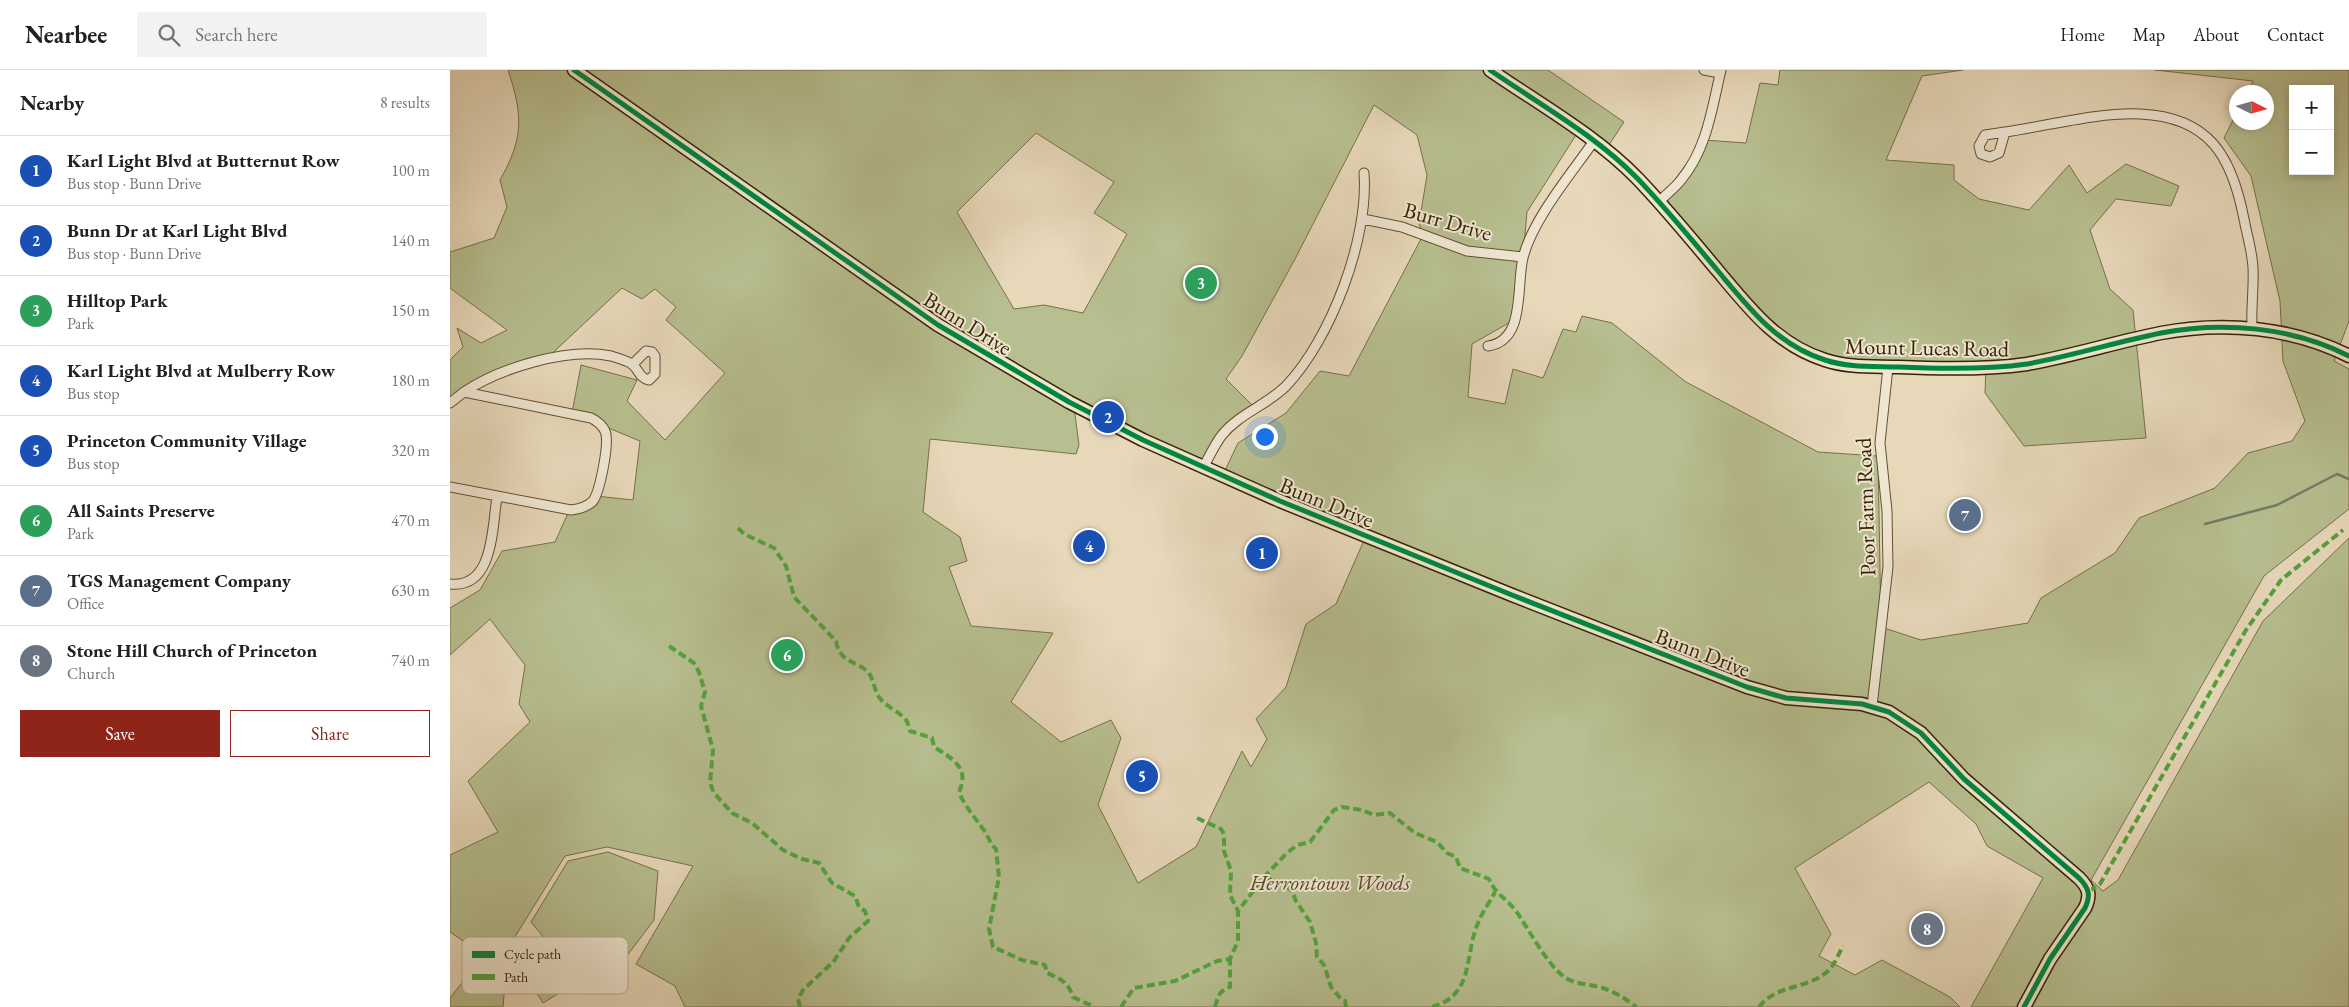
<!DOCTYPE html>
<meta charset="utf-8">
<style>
:root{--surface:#fff;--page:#f2f2f2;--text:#202124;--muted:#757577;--line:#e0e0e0;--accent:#8f2418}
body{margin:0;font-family:"EB Garamond",serif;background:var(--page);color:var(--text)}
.controls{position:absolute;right:15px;top:15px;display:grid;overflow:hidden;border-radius:0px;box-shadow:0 2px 8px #0003}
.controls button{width:45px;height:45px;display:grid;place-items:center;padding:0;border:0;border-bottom:1px solid var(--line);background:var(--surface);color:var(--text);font:25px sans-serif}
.compass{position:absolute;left:1779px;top:15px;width:45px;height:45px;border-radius:50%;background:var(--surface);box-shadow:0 2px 8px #0003;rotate:95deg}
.you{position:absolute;left:814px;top:366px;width:18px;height:18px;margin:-12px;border:4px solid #fff;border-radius:50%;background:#1a73e8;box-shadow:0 0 0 8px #1a73e833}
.badge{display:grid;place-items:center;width:32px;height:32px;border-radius:50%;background:var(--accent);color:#fff;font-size:16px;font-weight:700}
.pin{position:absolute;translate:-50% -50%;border:2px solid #fff;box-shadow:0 1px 5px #0006}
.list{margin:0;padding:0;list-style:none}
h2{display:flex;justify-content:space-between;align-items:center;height:65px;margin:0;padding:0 20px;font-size:21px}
h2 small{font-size:16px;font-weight:400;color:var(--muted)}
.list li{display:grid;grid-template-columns:32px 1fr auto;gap:15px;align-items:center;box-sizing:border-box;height:70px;padding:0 20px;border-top:1px solid var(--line)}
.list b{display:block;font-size:19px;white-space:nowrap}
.list p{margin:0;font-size:16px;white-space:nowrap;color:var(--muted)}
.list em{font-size:16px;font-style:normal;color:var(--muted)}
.actions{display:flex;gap:10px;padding:15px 20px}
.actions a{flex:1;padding:11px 0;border:1px solid var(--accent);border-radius:0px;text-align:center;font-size:18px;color:var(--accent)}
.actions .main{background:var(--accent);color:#fff}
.icon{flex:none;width:28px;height:28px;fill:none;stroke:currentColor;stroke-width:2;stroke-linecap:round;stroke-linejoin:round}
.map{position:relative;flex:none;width:1899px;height:937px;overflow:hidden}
header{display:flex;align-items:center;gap:30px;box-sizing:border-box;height:70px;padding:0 25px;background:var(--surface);border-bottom:1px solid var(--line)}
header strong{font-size:24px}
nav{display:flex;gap:28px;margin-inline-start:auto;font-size:18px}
.search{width:350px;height:45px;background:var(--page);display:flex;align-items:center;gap:12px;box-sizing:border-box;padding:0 18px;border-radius:0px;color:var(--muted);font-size:19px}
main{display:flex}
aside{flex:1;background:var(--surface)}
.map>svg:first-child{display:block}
</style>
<header>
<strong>Nearbee</strong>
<div class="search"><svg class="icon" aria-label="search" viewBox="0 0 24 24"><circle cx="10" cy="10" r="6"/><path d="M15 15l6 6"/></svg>Search here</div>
<nav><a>Home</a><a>Map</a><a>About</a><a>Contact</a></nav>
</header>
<main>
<aside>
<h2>Nearby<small>8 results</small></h2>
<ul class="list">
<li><span class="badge" style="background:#1a4fb4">1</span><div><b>Karl Light Blvd at Butternut Row</b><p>Bus stop · Bunn Drive</p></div><em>100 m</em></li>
<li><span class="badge" style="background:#1a4fb4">2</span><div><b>Bunn Dr at Karl Light Blvd</b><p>Bus stop · Bunn Drive</p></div><em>140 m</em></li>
<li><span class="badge" style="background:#2e9e5b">3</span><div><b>Hilltop Park</b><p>Park</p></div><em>150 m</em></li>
<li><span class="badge" style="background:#1a4fb4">4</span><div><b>Karl Light Blvd at Mulberry Row</b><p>Bus stop</p></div><em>180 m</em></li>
<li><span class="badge" style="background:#1a4fb4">5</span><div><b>Princeton Community Village</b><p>Bus stop</p></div><em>320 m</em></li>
<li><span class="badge" style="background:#2e9e5b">6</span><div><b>All Saints Preserve</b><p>Park</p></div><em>470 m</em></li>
<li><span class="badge" style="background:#5c6f8a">7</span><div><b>TGS Management Company</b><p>Office</p></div><em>630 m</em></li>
<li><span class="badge" style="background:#6b7280">8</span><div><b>Stone Hill Church of Princeton</b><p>Church</p></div><em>740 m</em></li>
</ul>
<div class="actions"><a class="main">Save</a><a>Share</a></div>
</aside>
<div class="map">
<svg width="1899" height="937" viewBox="0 0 1899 937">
<rect width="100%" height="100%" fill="#e7d8ba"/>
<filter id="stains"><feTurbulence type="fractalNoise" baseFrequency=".004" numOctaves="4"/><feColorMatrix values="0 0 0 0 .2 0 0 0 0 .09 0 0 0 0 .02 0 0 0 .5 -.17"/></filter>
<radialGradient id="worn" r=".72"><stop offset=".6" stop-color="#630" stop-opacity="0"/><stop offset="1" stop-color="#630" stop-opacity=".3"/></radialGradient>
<path fill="#b7be8f" stroke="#787048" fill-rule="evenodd" d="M58,0H1098L1174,52L1153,84L1126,65L1077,142L1073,187L1064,250L1022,274L1018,327L1055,334L1063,299L1093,308L1113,259L1126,262L1132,246L1162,253L1236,312L1368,382L1428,386L1431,557L1471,570L1578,553L1591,528L1665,483L1689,448L1765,418L1798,383L1842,371L1855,351L1833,291L1830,231L1801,106L1774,68L1786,44V52H1816V22H1798L1803,11L1705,0H1899V251L1884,291L1899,299V439L1814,506L1641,810L1653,821L1668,810L1813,551L1899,468V937H1521L1593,808L1537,776L1526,754L1479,712L1345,798L1381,864L1369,886L1405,905L1432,890L1500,927L1510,937H235L225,916L186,894L243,796L157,777L115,786L58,878L53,937H0V928L34,885L0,862V785L48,762L18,711L80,652L69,634L75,595L40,549L0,585V538L30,520L52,481L105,472L119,441L146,426L183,430L190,371L122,343L131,295L187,310L177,331L215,370L275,303L216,250L226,237L205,219L192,229L172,218L94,291L45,304L0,336V290L13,277L7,258L31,273L57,260L0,218V182L44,168L57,137L50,110C74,68 73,45 58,0ZM1843,19H1880V101H1843ZM924,35L967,65L977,105L969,154L973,165L899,306L870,301L836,343L788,373L770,411L915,468L886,534L856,554L836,617L806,649L817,669L801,697L792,681L746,777L688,813L648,735L671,668L661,650L611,672L561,632L603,563L521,556L499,497L517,491L510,467L473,442L480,369L626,384L629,375L624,337L753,398L781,356L806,339L776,309L792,286L844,191ZM586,63L664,112L644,143L677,164L633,243L594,235L564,239L507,142Z
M1330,0H1513L1472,6L1436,90L1504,95V110L1529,129L1579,140L1619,95L1637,123L1676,94L1729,116L1721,136L1666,129L1640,160L1660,219L1683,240L1696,368L1574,376L1535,323L1536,296L1378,290L1330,267L1206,135L1254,70L1296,73L1310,13L1328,15Z
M158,782L208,801L204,850L173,891L138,921L81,852L118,791Z
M101,905L106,910L115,905L122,915L93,933L83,917Z"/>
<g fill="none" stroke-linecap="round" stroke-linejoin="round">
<path stroke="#717d68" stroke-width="2.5" d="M1755,454L1827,435L1887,404L1899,409"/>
<g stroke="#64502e" stroke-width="11">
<path id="street" d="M1254,0L1270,3
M1555,62C1597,56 1649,42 1690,44C1760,47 1782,87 1794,149C1797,165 1802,181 1803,197C1804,217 1801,238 1802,258
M1555,62L1549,83L1540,87L1531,84L1529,76L1535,65Z
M1209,132C1216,124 1225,118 1231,110C1257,79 1262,38 1271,0
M913,149L952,157L1017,181L1073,187
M1038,276C1076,271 1066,216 1073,188C1082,150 1121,104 1144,71
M14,322C50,298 118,277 161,286C167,288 179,291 183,295C189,300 189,308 199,310L205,304V286L202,282L196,281L183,294
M0,333L14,322L141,348C147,351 152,355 155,361C160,372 150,421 143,431C137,437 130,439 121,440L0,417
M753,398C759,387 765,374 772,365C789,344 817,335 836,316C881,269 919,168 914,103
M0,514C44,519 42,457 47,427
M1422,636L1438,497L1437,441L1430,373L1438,297"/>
</g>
<g stroke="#382200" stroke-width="15">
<path id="secondary" d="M124,0L488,255L619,332L693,370L830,431L1062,525L1297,617L1336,628L1412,634L1439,642L1471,663L1514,709L1629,808C1639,818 1641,825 1635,838L1600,889L1574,937
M1040,0C1089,34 1145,65 1187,108C1215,137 1241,169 1268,201C1299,238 1327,275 1375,290C1399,298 1424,296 1449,297C1491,299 1535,300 1577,294C1622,286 1666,272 1711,263C1773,251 1842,257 1899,286"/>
</g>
<use href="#street" stroke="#efe6d2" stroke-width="9"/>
<use href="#secondary" stroke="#efe6d2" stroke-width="12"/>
<path stroke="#53a23c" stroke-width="4" stroke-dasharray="8 4" stroke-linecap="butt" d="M288,458L294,464L324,478L336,496L344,527L386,571C390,593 405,590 418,602C424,609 424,620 429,627C436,637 450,642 456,650C458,652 459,658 460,661L482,668L484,677C503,689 520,698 509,722C515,737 524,746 533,759C539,766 539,773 546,779L549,807L539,859L543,877L572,890L595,895L597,903C611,909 618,912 623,927L644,937
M219,576L244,593L249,602L255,622L251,636L263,680L260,713L264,723L282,743L302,753L333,780L352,789L369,793L382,813L405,826L409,837L415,841L418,851L399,868L384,891L353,920L348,929L350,937
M747,748L771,759L774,764V781L781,801L780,825L788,841
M814,807L830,812L842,821L846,831L860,852L866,873L867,887L874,895L881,917L891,929L895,931L896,937
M1639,821L1650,814L1796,560L1831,510L1893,460
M671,937L684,918L725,911L767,891L780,889L788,871V841L814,807L837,783L847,775L860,772L884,740L892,737L912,740L924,745L940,743L965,763L987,772L997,783L1006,787L1010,798L1039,809C1046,825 1056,828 1066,841C1078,858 1099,898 1116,908C1127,915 1141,914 1153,918C1165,922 1176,929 1186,937
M765,937C768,926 769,921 780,917V889
M982,937C1025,925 1014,885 1028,853C1032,842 1040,832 1045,822
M1309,937C1327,913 1359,920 1379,900C1385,894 1389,883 1393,876"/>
<g stroke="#efe6d2" stroke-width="8">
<path id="cycleway" d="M124,0L488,255L619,332L693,370L830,431L1062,525L1297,617L1336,628L1412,634L1439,642L1471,663L1514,709L1629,808C1639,818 1641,825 1635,838L1600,889L1574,937
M1040,0C1089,34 1145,65 1187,108C1215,137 1241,169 1268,201C1299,238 1327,275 1375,290C1399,298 1424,296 1449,297C1491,299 1535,300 1577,294C1622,286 1666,272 1711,263C1773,251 1842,257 1899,286"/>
</g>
<use href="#cycleway" stroke="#00873e" stroke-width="5"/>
</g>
<g text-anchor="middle" stroke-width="4" stroke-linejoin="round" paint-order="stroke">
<g font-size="22" fill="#382200" stroke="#efe6d2">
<text transform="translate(998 151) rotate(16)" y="8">Burr Drive</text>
<text transform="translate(518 253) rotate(32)" y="8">Bunn Drive</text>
<text transform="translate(1477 277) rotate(1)" y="8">Mount Lucas Road</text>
<text transform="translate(877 432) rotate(22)" y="8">Bunn Drive</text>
<text transform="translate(1415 437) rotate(-92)" y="8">Poor Farm Road</text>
<text transform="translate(1253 582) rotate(21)" y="8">Bunn Drive</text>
</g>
<g font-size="22" font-style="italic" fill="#584924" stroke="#efe6d2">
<text x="880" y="820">Herrontown Woods</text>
</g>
</g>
<rect x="12" y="867" width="166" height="57" rx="8" fill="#efe6d2" stroke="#b8ab93" stroke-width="1"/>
<rect x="22" y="881" width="23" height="7" fill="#00873e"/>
<rect x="22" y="904" width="23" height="6" fill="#53a23c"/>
<g font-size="14" fill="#382200">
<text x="54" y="889">Cycle path</text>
<text x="54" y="912">Path</text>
</g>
<rect width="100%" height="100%" filter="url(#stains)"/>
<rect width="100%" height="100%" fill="url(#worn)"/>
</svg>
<div class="controls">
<button>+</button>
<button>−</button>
</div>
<svg class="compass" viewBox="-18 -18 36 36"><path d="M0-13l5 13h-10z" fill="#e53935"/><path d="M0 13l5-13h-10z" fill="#757577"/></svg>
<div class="you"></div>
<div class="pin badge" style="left:812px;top:483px;background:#1a4fb4">1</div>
<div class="pin badge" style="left:658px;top:347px;background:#1a4fb4">2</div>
<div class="pin badge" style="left:751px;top:213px;background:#2e9e5b">3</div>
<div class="pin badge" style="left:639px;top:476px;background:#1a4fb4">4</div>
<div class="pin badge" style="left:692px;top:706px;background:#1a4fb4">5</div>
<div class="pin badge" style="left:337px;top:585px;background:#2e9e5b">6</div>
<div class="pin badge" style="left:1515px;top:445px;background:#5c6f8a">7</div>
<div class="pin badge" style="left:1477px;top:859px;background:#6b7280">8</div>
</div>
</main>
